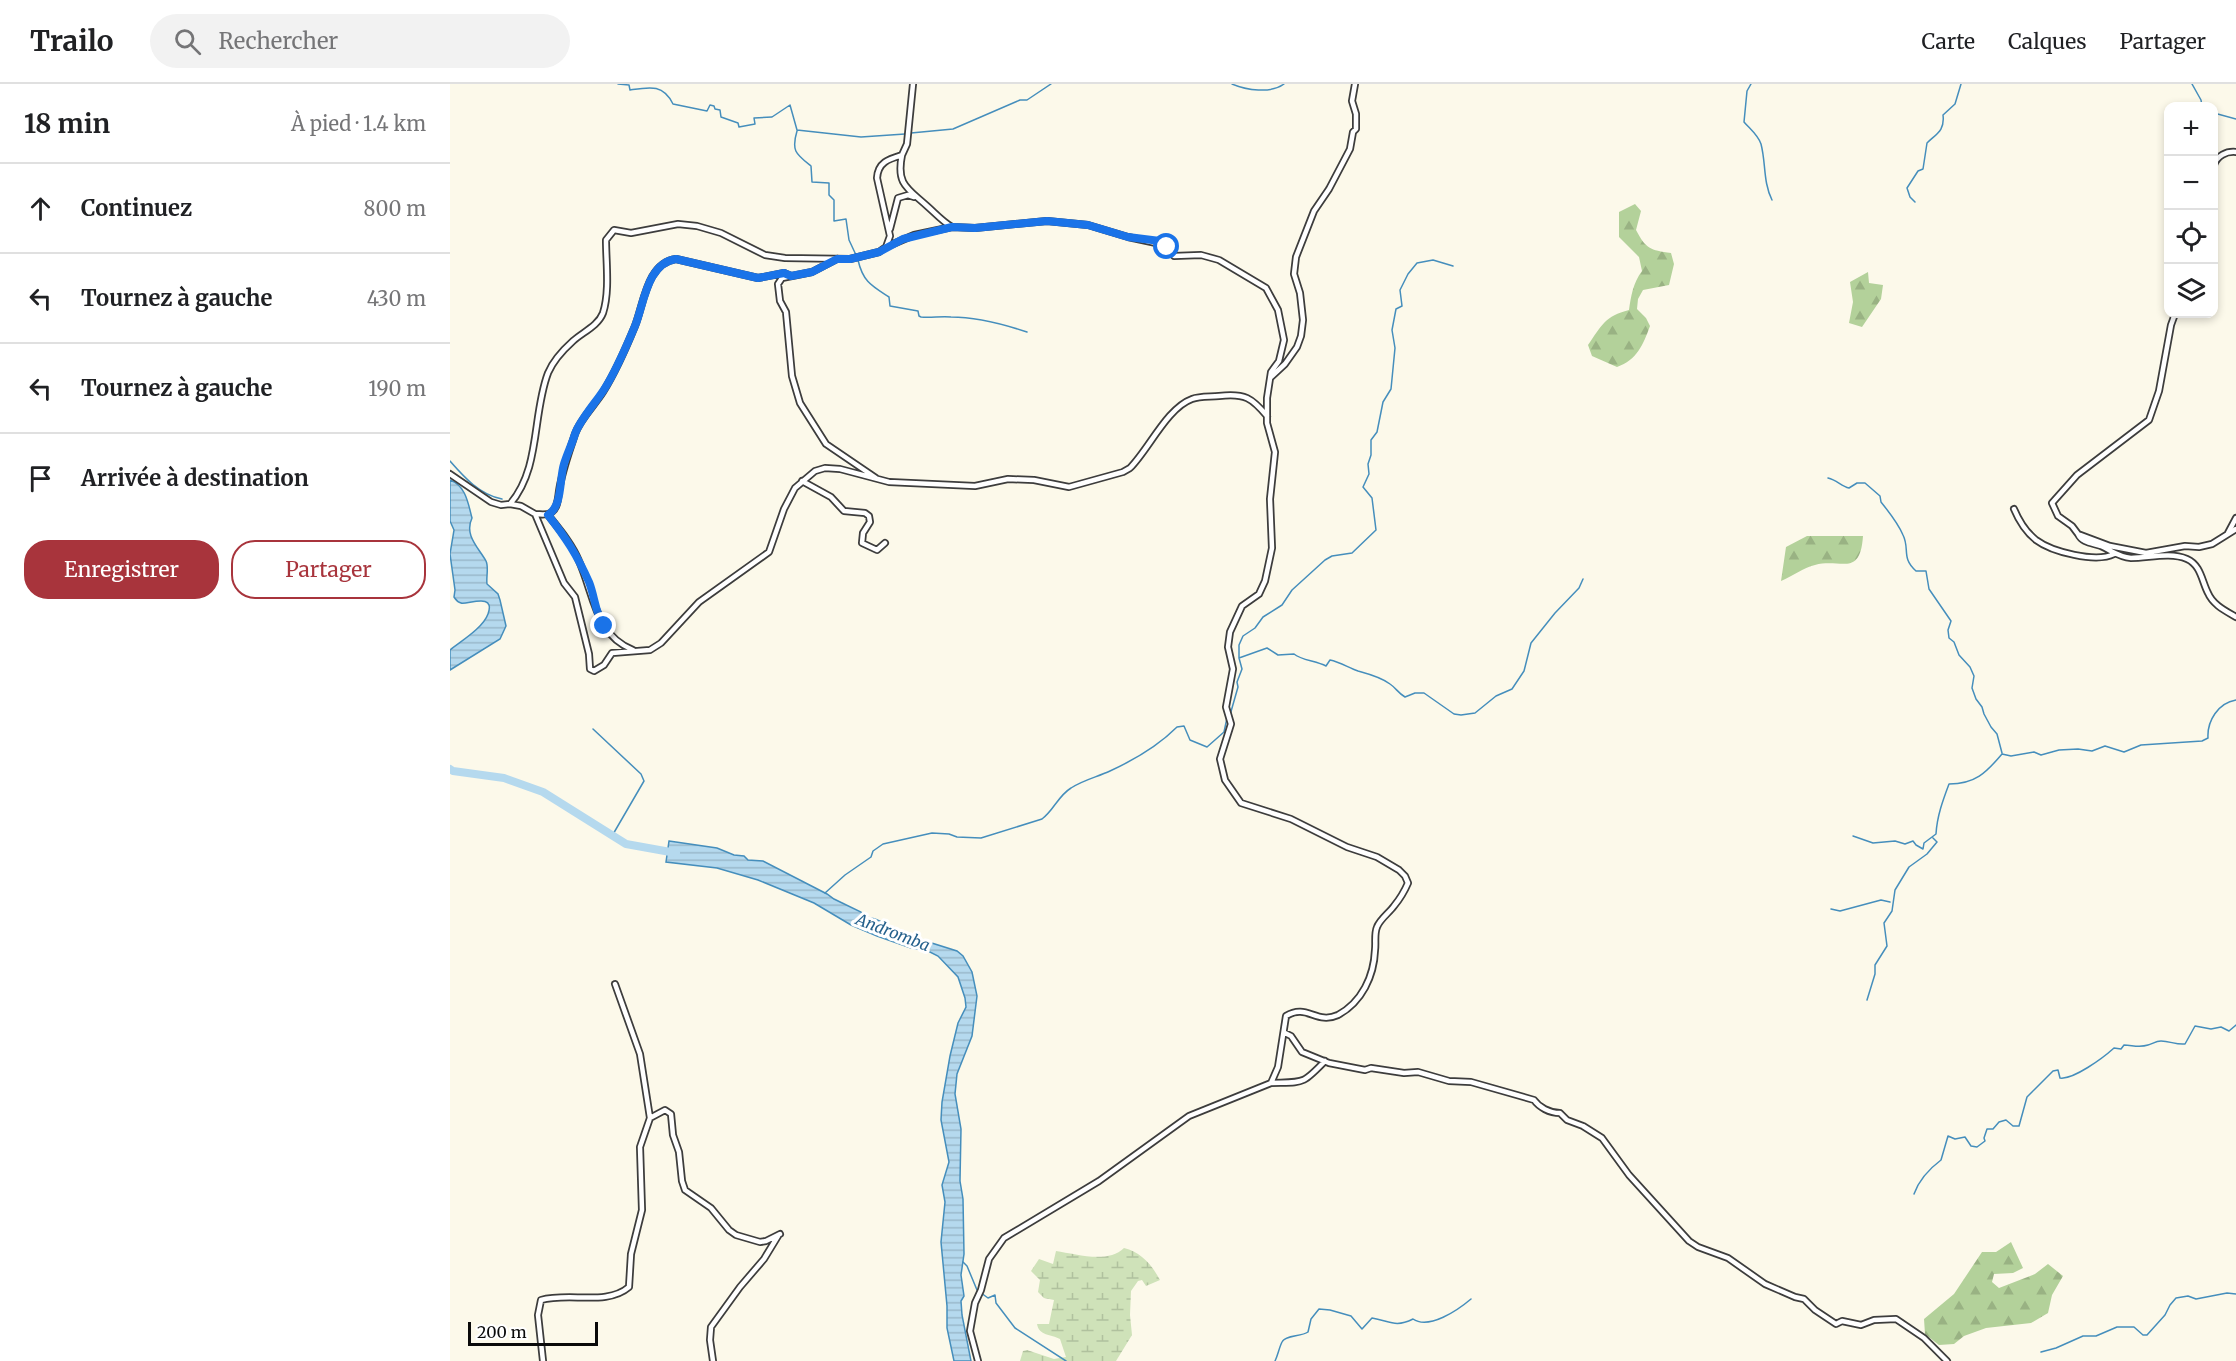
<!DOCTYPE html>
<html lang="fr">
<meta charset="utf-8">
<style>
:root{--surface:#fff;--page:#f2f2f2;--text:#202124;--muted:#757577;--line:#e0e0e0;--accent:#a8343c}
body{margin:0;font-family:Merriweather,serif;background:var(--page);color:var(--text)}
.controls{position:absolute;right:18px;top:18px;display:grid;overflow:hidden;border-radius:12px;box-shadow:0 3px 9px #0003}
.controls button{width:54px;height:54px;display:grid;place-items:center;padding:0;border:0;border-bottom:2px solid var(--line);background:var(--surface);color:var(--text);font:30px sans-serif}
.scale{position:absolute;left:18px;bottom:15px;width:130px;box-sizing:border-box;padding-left:6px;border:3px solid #0a0a0a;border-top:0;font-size:16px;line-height:21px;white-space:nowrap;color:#0a0a0a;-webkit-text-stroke:4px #fff;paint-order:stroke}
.stop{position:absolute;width:18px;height:18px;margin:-14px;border:4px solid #1a73e8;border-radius:50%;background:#fff}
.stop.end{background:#1a73e8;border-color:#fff;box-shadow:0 2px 6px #0008}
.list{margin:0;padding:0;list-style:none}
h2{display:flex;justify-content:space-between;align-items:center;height:78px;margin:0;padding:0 24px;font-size:26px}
h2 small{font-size:20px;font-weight:400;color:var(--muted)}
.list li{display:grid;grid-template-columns:39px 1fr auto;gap:18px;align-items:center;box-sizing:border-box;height:90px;padding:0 24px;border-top:2px solid var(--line)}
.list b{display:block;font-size:22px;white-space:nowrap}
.list em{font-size:20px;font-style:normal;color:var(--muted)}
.actions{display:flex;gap:12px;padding:18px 24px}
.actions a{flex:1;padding:14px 0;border:2px solid var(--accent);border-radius:24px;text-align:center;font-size:21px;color:var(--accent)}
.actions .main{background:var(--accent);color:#fff}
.icon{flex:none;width:33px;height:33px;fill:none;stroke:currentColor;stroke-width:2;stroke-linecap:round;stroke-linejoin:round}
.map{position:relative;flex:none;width:1786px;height:1277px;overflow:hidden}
header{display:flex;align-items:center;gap:36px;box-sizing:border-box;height:84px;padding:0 30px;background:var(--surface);border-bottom:2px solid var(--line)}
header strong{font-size:28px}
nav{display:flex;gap:33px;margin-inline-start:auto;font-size:21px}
.search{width:420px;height:54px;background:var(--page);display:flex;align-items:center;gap:15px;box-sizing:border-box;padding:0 21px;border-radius:33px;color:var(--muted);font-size:22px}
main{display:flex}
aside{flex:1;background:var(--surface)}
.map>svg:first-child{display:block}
</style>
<header>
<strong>Trailo</strong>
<div class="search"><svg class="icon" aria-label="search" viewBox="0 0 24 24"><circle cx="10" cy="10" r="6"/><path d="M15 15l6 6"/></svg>Rechercher</div>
<nav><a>Carte</a><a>Calques</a><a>Partager</a></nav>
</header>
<main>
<aside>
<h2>18 min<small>À pied · 1.4 km</small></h2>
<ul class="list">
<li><svg class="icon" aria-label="ahead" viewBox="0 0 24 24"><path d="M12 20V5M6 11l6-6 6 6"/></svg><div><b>Continuez</b></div><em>800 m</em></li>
<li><svg class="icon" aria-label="left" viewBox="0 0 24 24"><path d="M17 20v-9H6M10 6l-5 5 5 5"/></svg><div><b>Tournez à gauche</b></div><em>430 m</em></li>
<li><svg class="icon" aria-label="left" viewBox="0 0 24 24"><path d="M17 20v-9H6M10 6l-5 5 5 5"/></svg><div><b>Tournez à gauche</b></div><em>190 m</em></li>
<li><svg class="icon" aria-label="arrive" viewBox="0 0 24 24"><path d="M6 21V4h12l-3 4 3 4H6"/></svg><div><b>Arrivée à destination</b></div></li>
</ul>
<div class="actions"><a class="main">Enregistrer</a><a>Partager</a></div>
</aside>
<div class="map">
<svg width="1786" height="1277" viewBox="0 0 1786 1277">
<defs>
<pattern id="forest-firs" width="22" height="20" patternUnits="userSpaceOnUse" patternTransform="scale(1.5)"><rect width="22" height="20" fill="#b3d19a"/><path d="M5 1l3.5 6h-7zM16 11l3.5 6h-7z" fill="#99b283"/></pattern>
<pattern id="wetland-marsh" width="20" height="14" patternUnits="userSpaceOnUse" patternTransform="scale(1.5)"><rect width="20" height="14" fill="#cfe2b9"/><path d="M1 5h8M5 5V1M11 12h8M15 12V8" fill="none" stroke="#b0c19e"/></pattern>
<pattern id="water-rules" width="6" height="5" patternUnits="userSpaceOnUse" patternTransform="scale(1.5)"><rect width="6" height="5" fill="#b5d9ee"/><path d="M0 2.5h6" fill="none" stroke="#9ab9cb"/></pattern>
</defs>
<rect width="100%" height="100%" fill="#fcf9ea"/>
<path fill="url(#forest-firs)" d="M1185,120L1191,127L1186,146C1196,165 1200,166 1221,169L1224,180L1219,201L1193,206L1188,215L1187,225L1196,234L1200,242C1193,261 1187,276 1167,283L1142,272L1138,261C1152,241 1155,232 1179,226C1181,212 1183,199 1192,187L1189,173L1169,153V128Z
M1418,188L1419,199L1433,201L1431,215L1412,243L1399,239L1403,218L1400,198Z
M1357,452H1413C1410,494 1391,474 1365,481C1353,484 1343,492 1331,497L1336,463Z
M1561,1158L1573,1184L1563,1189L1544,1190L1542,1198L1549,1204L1585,1190L1598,1180L1613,1192L1602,1211L1598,1229L1581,1239L1536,1244L1514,1252L1504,1260L1489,1261L1475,1250L1474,1235L1504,1210L1532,1168H1546Z"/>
<path fill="url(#wetland-marsh)" d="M674,1164C691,1168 702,1181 710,1196L696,1202L692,1196L688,1197L681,1207L680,1231L682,1251L666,1277H570L573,1267L577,1266L604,1275L616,1273L610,1255C601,1250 589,1252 587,1240H599L604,1216L594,1214L588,1208L590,1196L581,1187L589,1175L603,1180L606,1167C626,1170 658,1180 674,1164Z"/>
<path fill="url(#water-rules)" stroke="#458ebc" stroke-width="1.5" d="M0,396C16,402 18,419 22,434C14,451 28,463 36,477C39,483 36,493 37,500L48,510L50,516L56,542L50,555L0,586V566C11,557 33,544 38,530C46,508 17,521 11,519C7,518 6,516 4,513L5,506L0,470L4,446L0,437Z
M219,757L267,764L284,771L294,772L298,776L313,777L377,810L384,815L411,828L416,833L425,835L469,855L507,867L513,872L522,888L527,912L522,952L507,990L505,1010L511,1045L510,1097L513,1115L514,1170L511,1191L514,1212L511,1217L512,1231L521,1277H504L497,1244V1222L491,1158L495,1118L492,1101L499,1078L491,1036L492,1018L500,972L508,939L516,923L515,914L508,893L488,872L478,867L461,864L427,852L401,841L364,819L308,796L267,784L216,778Z"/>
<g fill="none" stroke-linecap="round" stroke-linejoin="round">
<path stroke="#458ebc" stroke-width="1.5" d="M168,0L179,1L180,6C200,3 213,0 223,20L257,27L260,21L264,22L265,25L270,26L271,33L288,39L289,43L305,40L304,34L322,33L340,21L347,46L411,53L455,50
M782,0C796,6 821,10 834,0
M1301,0L1297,7L1294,38C1300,45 1308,51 1311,60C1316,79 1313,98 1322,116
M1742,0L1751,16L1752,22
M1764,29L1786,35
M347,47C341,67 346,70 361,82L362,98L379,99V111L384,116V137L396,135L399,156L406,171
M461,49L503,45L570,16H577L601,0
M1465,118L1460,113L1457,104L1468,87L1473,85L1477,59C1486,50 1495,47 1493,31L1505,20L1511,0
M408,176C413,198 422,202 439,213L440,222L468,227L469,232L471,233C481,234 491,232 501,233C526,233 553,240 577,248
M0,377C14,393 30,411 52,415
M1378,394C1387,396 1391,402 1399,404L1407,399H1415L1430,412L1431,418C1439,428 1448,439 1453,451C1460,465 1451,474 1466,487H1476L1479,505L1501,537L1498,546L1499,554L1504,558L1509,571L1520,583L1524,592L1522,604L1526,615L1532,623L1534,630L1541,643L1547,650L1552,669
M789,574V561L793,552L805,544L813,533L832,521L842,506L875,476L882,472L902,469L926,446L922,414L913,403L919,390L918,380L921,371V356L927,348L933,318L941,305L945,264L942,246L946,225L952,222L950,206L958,190L967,179L983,176L1003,182
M780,631L788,603L787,598L792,585L789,574L817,564L828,571L844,570C851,576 866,577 876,582L880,576C890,578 899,584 908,587C919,590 931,593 940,600C946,604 948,609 955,613L965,609H974L1004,630L1011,631L1025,629L1046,612L1062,605L1074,587L1081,559L1105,529L1129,504L1133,495
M143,645L191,690L194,697L162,752
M1403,752L1423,759L1445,757L1455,760L1463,757L1466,761L1473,765L1474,759L1486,750C1487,732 1493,716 1499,700C1525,700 1536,689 1552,670L1561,672L1584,668L1591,671L1609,666L1628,665L1642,667L1655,662L1674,668L1691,661L1752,657L1758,654C1757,637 1768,619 1786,616
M375,809L395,791L421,773L423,767L433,760L482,749L499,750L507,753L531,754L592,735C604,726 608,712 621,704C633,696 647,693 660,687C684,676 709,661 727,643L734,642L740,656L757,663L774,648L777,634
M1381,825L1390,827L1431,816L1440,818
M1417,916L1425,890V881L1437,862L1434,839L1442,827L1445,806L1459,783L1477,770L1487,758L1483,754
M1464,1110C1469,1096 1479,1085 1491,1076L1498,1052L1505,1055L1515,1053L1521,1062L1527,1063L1535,1057L1534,1054L1537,1045H1543L1549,1038L1556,1036L1563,1042H1569L1577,1013L1603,987L1608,986L1610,994C1623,996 1653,974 1664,964L1671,965L1674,961C1682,961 1689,964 1698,961C1702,960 1706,957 1711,957C1720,957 1726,961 1735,960L1745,942L1761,945L1771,943L1779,947L1786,941
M513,1178L517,1182L527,1206L538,1214L545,1211L546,1219L565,1244L616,1277
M1591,1268L1606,1264L1633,1252H1646L1667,1243H1684L1693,1251H1697L1715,1231L1720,1221L1726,1214L1738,1212L1746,1215L1777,1209L1786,1210
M825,1277C828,1271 829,1264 832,1258C835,1251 851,1253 858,1248L861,1235L869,1225L880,1226L901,1232L912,1245L922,1234C940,1237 945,1244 963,1235C979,1246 1008,1226 1021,1215"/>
<path stroke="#b5d9ee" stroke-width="8" d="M0,685L3,687L54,694L93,708L176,760L226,769"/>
<g stroke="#3d3d3d" stroke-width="8">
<path id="street" d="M452,71C446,100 457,104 477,122C485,129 493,138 502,143
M1764,81C1767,72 1776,67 1786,68
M440,145L448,114L458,111L464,113
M436,163L464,151L502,143L525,144L597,137L638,141L678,153L706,159L713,161L724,172L751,171L769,176L816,204L828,226L834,256L829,277L821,288L817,314V339L825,368L820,415L822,464L815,497L809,510L792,522L780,548L778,563L783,585L776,623L781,640L770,675L775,696L791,719L841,735L897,763L927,773L949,786L955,792L958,799C955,806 949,816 944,822C939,829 930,835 927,843C924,850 926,859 925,866C924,892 912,918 888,931C866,941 857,919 836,932L828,983L821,999L739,1032L649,1097L554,1154L539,1175L531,1206L525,1219L520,1247L528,1277
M387,175L362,188L332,194L328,200L330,217L336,228L342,292L350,319L376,360L426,394
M1725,230L1721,241L1709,307L1699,336L1627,391L1602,419L1608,432L1622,442L1628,450L1660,462L1696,469L1735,462L1749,463L1762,460L1786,445
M821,293L835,280L847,263L851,252L853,236L850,209L844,190L846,173L864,127L879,105L900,65L903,48L906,45V30L902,17L905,0
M0,390L41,418L51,421L60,420L71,422L85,430L114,499L125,513L139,570L140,585L144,587L154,581L162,569L200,566L211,559L249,518L319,468L334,425L345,404L365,387L375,384L390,385L439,398L525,402L558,395L584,396L619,403L673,388L680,384C699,365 717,324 742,315C750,312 761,313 769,312C795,309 802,314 817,332
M352,397L381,413L394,427L415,429L419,432L420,438L413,449L412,459L427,466L435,459
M60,420C91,384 82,331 98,289C103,277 113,266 123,257C133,248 148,242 153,229C160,207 156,178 156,156L164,146L181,149L228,140L247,142L271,149L315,171L335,174L400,175L429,168L436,163L440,152L427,94C428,78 439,75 452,71L457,60L463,0
M1564,425C1569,437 1576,448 1586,456C1602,468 1646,479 1664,470
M85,430C91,430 97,432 102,428C108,423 108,414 109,407C112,387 119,369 125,350C130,335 145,321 153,308C166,287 176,264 185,242C194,219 197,179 226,175L308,194L334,189L341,192
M98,431C110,446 122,460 129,477C144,511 145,551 183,566
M1778,449L1786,434
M1628,450C1632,459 1642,459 1651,462C1662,467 1669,473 1681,474C1699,474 1720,468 1737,475C1751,481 1752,498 1758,509C1763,521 1776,527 1786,533
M835,949L841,952L852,968L879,979L915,986L921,984L954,989L968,988L999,997L1021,998L1084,1016C1089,1023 1099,1029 1110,1029L1117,1036L1133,1042L1152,1054L1179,1091L1239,1157L1248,1163L1278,1174L1315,1200L1345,1213L1354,1215L1365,1226L1386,1240L1392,1237L1411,1241L1424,1236L1446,1235L1474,1254L1497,1277
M821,999C854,998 852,1001 875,977
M200,1034L215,1026L221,1030L223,1051L229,1068L232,1097L235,1106L261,1124L279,1146L286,1151L310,1158L316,1157L330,1150
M93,1277L88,1231L91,1216C119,1208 157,1222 179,1203L181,1170L192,1126L190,1063L200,1034L190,970L165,900
M263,1277L260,1256L261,1243L290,1203L314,1175L328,1152"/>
</g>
<use href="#street" stroke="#fff" stroke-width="4.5"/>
</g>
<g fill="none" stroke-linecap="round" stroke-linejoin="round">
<path stroke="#1a73e8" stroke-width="8" d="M154,542C145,529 145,513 139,498C127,471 116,454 98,431C113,421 109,396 114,380C117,370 122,360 125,350C129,337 147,317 155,304C167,285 176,263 185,242C194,220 197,179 226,175L308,194L334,189L341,192L362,188L387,175H400L429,168L453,155L502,143L525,144L597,137L638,141L678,153L710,157L717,163"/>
</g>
<g text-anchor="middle" stroke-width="6" stroke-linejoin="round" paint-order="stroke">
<g font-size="16" font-style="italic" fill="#24608c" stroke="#fff">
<text transform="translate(443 848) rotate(21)" y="6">Andromba</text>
</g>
</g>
</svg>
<div class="controls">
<button>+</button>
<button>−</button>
<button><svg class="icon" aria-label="locate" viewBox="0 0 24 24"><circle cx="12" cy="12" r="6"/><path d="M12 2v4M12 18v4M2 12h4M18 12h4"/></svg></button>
<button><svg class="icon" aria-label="layers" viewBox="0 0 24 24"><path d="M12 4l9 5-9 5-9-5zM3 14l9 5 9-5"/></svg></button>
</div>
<div class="scale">200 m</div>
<div class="stop" style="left:717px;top:163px"></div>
<div class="stop end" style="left:154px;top:542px"></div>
</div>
</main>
